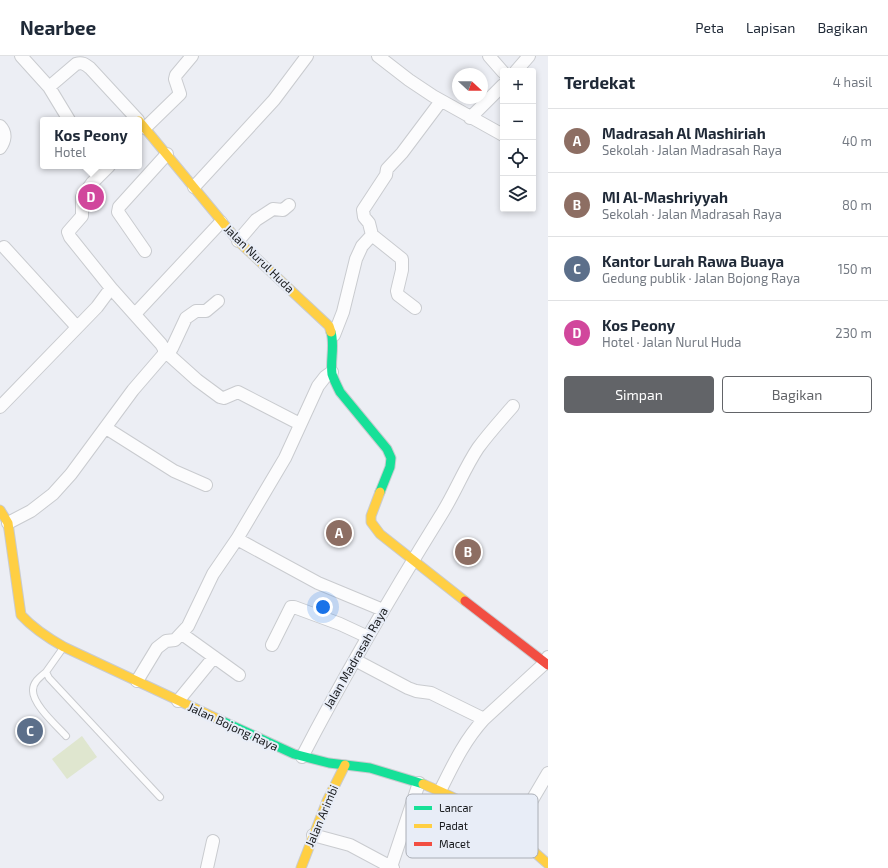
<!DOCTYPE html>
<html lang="id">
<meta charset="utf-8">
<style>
:root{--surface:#fff;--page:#f2f2f3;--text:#1f2937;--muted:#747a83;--line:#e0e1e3;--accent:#626468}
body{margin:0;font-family:"Exo 2",sans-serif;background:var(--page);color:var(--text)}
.controls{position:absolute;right:12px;top:12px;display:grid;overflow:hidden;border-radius:4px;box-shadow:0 2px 6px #0003}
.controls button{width:36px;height:36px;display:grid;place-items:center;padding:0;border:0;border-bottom:1px solid var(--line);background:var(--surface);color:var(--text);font:20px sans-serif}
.compass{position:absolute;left:452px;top:12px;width:36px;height:36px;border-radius:50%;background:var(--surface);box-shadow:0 2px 6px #0003;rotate:111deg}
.you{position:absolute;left:323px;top:551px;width:14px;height:14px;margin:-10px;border:3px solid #fff;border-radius:50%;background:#1a73e8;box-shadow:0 0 0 6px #1a73e833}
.badge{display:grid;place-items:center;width:26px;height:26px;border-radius:50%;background:var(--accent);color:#fff;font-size:13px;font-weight:700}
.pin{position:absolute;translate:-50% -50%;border:2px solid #fff;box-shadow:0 1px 4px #0006}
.popup{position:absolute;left:40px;top:61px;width:102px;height:52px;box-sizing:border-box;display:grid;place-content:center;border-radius:4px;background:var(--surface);filter:drop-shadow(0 1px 3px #0005);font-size:13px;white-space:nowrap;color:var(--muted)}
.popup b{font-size:15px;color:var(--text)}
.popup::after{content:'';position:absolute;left:50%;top:100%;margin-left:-8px;border:8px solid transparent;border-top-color:var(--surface)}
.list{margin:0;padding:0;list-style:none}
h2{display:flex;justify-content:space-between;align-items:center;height:52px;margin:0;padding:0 16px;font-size:17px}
h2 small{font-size:13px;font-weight:400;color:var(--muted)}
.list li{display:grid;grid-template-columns:26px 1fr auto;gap:12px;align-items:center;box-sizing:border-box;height:64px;padding:0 16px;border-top:1px solid var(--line)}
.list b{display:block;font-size:15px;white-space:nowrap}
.list p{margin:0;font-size:13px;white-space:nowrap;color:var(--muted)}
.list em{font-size:13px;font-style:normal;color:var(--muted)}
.actions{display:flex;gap:8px;padding:12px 16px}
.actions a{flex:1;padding:9px 0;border:1px solid var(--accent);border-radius:4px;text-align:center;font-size:14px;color:var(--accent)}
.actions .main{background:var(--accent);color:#fff}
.icon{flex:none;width:22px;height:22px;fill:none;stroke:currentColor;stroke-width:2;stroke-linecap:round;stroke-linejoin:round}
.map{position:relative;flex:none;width:548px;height:812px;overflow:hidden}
header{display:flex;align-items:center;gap:24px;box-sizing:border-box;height:56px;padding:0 20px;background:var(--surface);border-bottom:1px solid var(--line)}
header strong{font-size:19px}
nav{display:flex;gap:22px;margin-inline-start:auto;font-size:14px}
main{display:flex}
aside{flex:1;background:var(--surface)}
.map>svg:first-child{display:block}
</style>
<header>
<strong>Nearbee</strong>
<nav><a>Peta</a><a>Lapisan</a><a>Bagikan</a></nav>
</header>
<main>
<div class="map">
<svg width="548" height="812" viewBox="0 0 548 812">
<rect width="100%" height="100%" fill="#eceef4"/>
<path fill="#dfe6cf" d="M82,680L97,701L67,723L52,703Z"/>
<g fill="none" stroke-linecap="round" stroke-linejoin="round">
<g stroke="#c9cbcf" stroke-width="8">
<path id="lane" d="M63,592L46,616L49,622L160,741
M46,616C40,621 33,626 33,634C32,648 57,670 66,680"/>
</g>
<g stroke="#c9cbcf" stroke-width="14">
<path id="street" d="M21,0L49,31L69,64
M378,0L409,24L433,40L503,79
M489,0L503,16
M516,15L529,0
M49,31L76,8C82,6 85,8 90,12L138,64
M470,62L503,29
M0,70C7,77 5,85 0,92
M145,72L180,38L175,23L176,19L192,0
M194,131L274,44L307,0
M372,179L369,167L364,161L363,154L386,119L387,113L402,97L441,45
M238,185L256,164L273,153L283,154L289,149
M4,191L77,271
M145,195L118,156L119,151L167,98
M111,232L161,288L164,293V298H168L197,324L220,341L224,342L238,336L300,368
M135,258L221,166
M334,279L343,256L356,203L362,190L372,179L402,203V214L397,235L398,239L415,252
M168,298L172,292L186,262L196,255H206L218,245
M0,351L97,251L111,232L70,181L68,176L82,160V141L92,127L109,110
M106,372L174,415L206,429
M8,467L31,455L53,438L71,418L133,334L164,298
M237,483L318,527L383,554
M272,589L291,551H294L340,568L368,581
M214,601L239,619
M355,604L408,632L416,635L431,637L484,663
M137,625L157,592L166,585L175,584L188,570L213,518L237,483L285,402L318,330L325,321L332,316
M178,645L214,601L182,578
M302,701C345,618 392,538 441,459C455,437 464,413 478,392C489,377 501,364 513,350
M440,735C453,709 464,685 484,663L545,607L548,601
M313,779L350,789L393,812
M514,780L528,751L548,717
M391,811L419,727
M207,812L213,785"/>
</g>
<g stroke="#c9cbcf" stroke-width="11">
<path id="fast" d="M331,276C335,290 330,304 332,318C334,324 337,330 340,336L387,393L391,402L390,411L380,436
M220,664L294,698L329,707L370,712L423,728"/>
</g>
<g stroke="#c9cbcf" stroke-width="11">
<path id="slow" d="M139,65L238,185L329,270L331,276
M380,436L371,460V466L380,478L465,545
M0,454L8,467L21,559C33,572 48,582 64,591L220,664
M423,728C449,739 476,751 500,768C517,780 532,794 548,808
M301,812L327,745L345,709"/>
</g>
<g stroke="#c9cbcf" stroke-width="11">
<path id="jam" d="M465,545L548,609"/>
</g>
<use href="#lane" stroke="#fcfcfd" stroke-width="6"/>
<use href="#street" stroke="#fcfcfd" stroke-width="12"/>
<use href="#fast" stroke="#16e098" stroke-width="9"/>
<use href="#slow" stroke="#ffcf43" stroke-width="9"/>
<use href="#jam" stroke="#f24e42" stroke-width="9"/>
</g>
<g text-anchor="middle" stroke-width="4" stroke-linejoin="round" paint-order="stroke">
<g font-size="12" fill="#181a1d" stroke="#e8edf7">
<text transform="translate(259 203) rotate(44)" y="4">Jalan Nurul Huda</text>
<text transform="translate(356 602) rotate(-60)" y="4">Jalan Madrasah Raya</text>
<text transform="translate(233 671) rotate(25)" y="4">Jalan Bojong Raya</text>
<text transform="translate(322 760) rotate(-67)" y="4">Jalan Arimbi</text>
</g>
</g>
<rect x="406" y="738" width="132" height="64" rx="6" fill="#e8edf7" stroke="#aaaeb6" stroke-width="1"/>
<rect x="414" y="750" width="18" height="4" fill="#16e098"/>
<rect x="414" y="768" width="18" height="4" fill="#ffcf43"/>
<rect x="414" y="786" width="18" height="4" fill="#f24e42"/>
<g font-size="11" fill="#181a1d">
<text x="439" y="756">Lancar</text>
<text x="439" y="774">Padat</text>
<text x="439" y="792">Macet</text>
</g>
</svg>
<div class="controls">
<button>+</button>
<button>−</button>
<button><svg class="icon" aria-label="locate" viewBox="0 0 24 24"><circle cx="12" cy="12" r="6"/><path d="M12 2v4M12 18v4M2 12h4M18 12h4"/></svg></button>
<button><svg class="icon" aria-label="layers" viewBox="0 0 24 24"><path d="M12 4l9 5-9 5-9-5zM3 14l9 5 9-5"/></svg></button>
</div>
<svg class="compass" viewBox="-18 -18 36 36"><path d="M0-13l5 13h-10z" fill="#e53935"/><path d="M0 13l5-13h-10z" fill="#747a83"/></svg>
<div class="you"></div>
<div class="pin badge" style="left:339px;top:477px;background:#8d6e63">A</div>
<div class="pin badge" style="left:468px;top:496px;background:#8d6e63">B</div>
<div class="pin badge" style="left:30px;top:675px;background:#5c6f8a">C</div>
<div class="pin badge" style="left:91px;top:141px;background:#d1479c">D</div>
<div class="popup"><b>Kos Peony</b>Hotel</div>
</div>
<aside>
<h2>Terdekat<small>4 hasil</small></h2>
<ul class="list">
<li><span class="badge" style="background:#8d6e63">A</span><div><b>Madrasah Al Mashiriah</b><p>Sekolah · Jalan Madrasah Raya</p></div><em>40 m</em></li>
<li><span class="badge" style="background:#8d6e63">B</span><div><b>MI Al-Mashriyyah</b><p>Sekolah · Jalan Madrasah Raya</p></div><em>80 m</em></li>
<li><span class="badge" style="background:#5c6f8a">C</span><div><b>Kantor Lurah Rawa Buaya</b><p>Gedung publik · Jalan Bojong Raya</p></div><em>150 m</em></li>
<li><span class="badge" style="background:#d1479c">D</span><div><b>Kos Peony</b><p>Hotel · Jalan Nurul Huda</p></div><em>230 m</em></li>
</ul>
<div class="actions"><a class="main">Simpan</a><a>Bagikan</a></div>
</aside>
</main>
